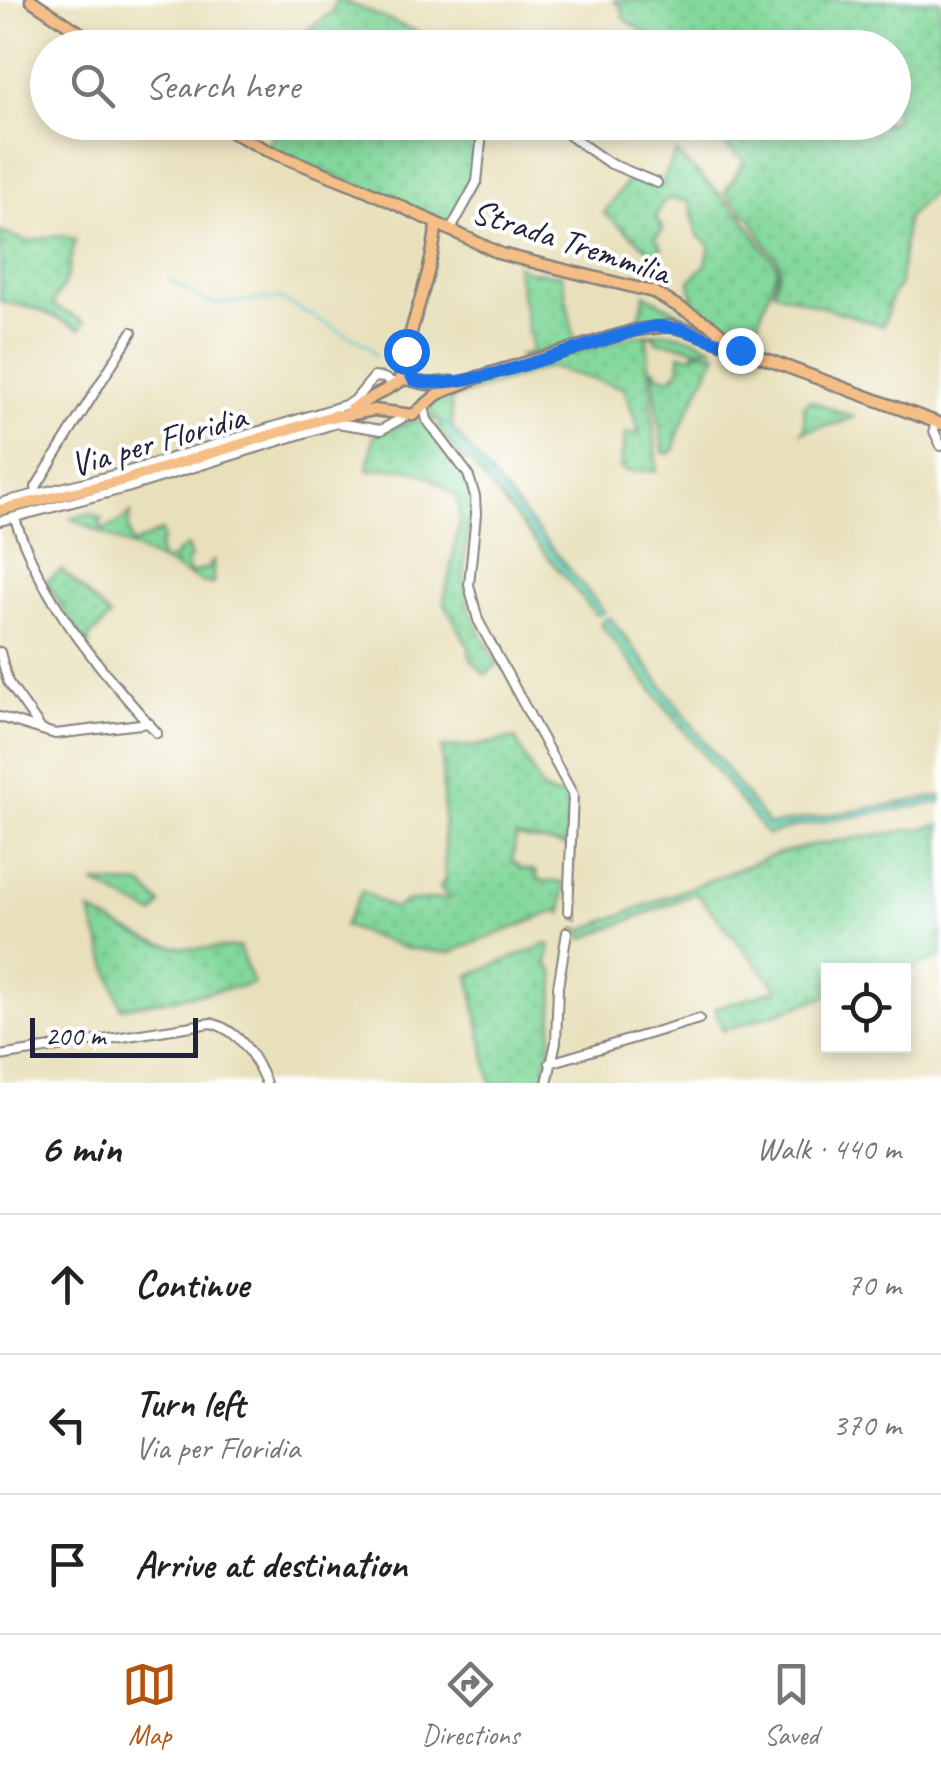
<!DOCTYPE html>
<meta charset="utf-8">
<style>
:root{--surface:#fff;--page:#f6f6f6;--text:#222;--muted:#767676;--line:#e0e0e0;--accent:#b45309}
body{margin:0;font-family:Caveat,sans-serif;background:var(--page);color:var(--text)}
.controls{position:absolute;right:30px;bottom:30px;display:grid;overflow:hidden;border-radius:0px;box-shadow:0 5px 15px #0003}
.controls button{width:90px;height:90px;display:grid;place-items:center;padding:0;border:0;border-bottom:2px solid var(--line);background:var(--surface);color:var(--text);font:50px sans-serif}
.scale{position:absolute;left:30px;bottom:25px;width:168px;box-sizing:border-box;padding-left:10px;border:5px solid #22223b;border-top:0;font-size:28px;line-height:35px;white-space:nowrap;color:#22223b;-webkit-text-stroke:8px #fff;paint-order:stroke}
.stop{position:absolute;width:30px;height:30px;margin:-22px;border:8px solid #1a73e8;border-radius:50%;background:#fff}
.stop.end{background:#1a73e8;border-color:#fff;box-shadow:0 2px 10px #0008}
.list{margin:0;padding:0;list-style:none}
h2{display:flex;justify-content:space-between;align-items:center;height:130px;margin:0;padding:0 40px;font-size:42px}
h2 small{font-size:32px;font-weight:400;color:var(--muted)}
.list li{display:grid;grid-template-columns:65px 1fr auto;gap:30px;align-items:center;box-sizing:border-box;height:140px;padding:0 40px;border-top:2px solid var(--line)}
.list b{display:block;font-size:38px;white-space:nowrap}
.list p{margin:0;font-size:32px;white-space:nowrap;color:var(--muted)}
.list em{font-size:32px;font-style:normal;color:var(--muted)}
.icon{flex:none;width:55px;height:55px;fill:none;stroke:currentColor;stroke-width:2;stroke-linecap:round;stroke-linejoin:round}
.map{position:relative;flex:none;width:941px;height:1083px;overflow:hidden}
.search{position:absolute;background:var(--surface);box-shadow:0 5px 15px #0003;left:30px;right:30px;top:30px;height:110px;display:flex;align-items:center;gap:25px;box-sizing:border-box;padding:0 35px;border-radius:55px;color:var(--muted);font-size:38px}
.sheet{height:550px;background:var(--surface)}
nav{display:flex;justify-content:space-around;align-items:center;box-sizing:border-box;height:140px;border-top:2px solid var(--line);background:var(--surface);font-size:28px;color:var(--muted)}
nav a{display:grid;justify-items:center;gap:5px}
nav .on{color:var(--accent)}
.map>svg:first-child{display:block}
</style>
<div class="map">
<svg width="941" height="1083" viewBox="0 0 941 1083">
<defs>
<pattern id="grass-dots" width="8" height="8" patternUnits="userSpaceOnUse" patternTransform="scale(2.5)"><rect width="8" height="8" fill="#83d89b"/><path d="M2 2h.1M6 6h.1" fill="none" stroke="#71b986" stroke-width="1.8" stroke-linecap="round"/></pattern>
</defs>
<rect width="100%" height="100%" fill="#fff"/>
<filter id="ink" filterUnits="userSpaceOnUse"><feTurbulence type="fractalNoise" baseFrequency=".01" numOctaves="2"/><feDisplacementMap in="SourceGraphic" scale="20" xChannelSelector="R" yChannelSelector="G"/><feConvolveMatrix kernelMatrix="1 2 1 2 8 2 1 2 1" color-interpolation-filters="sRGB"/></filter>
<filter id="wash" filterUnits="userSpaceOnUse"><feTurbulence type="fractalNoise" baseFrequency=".0048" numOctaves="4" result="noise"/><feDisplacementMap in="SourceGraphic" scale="40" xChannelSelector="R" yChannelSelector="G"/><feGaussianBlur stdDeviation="2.25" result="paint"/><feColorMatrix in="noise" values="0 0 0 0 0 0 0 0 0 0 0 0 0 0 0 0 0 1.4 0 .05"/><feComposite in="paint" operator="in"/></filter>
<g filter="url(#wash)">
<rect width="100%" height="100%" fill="#e8e0bb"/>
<path fill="url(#grass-dots)" stroke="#527d6b" stroke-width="2.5" d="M336,0L344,1L452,47H303L307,31L333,11Z
M614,0H941V183L906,219L900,285L892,295L883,326L773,291L780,270L779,261L765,244L752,220L725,192L744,161L712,133L719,123L894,122V48L666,47L623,18V10Z
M282,123H480L474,185L448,224L267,147Z
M676,153L743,216L762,247L776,263L777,270L750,344H741L694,310L690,281L706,264L710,245L698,236L689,201L668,199L662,203L656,217L663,230L655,238L662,247L654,254L604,213L632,175L660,186Z
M0,232L29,242L58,235L75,239L66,280L52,305L85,322L80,329L37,309L0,301Z
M516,265L528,271L562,275L574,339L591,338L519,359L518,357L532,352Z
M645,294L716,333L714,336L671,321L638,324Z
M666,332L698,340L714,347C699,353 675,341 656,342V336H647L657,471H624L620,467L626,433L640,434L624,388L549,367L451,399L452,428L604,611L596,615L469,461H464L438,429L441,422L436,419L432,422L429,409L434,399L445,392L631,336Z
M695,351L717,353L679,430L675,449L669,454L663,452L652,369L657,370L658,376L670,378L679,370L680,354L693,356Z
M809,400L853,417C834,428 821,424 802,432L805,426L804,406Z
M417,420C430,425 436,435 444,446C494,512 459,519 465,586C468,614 485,640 498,664L485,675L470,658L469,647L444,602L460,520L457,498C425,470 410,465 368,470L373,438L378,432C393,432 402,421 417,420Z
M62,570L110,617L87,640L90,644H86L80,636L46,581Z
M610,617L769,825L941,796V802L797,826L767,835L600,624Z
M515,738L542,790L555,796L570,793L567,846L516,837L512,862L518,864L519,868L536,871L538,880L564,883L562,914L559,910L449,953L405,948L344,926L362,891L394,909L405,902L450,898L439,887L445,880L442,748L476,746Z
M941,825V958L904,971H828V996L723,1031L715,1008L778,989L696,893L583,939L580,931L776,854L813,845Z
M94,883L142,885L161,904L154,915Z
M90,911C153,945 167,952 239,947L253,984L121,1008Z
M547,944L551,946L547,963L555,975L551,1043L542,1083H491L469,975Z"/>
<path fill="#83d89b" stroke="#527d6b" stroke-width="2.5" d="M90,513L103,519L99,521L103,530L117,524L131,513L128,527L132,545L161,531L163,538L158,549L162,562L177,557L176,553L187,546L191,558L186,561L190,574L206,569L213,561V584L202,582L176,569L175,564L172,567L71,518Z"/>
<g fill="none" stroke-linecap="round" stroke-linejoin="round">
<path stroke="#57c5cc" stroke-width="2.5" d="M169,279L205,301L216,304L279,298L370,347L375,356
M444,421L600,612L765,826L769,829L941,800"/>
</g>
</g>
<g filter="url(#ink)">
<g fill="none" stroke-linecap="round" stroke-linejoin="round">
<path stroke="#c0baa1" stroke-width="8" stroke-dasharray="8 4" stroke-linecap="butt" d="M569,931L571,910"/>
<g stroke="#85817b" stroke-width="12">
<path id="minor" d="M550,122L609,163L657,183
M450,231L477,182L483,122
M424,407L427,420L468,474L475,496L476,514L469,585L478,620L573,795L568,911
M935,422L934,431L941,446
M37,494L36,487L132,332
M0,503L122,473L345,405L354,401L374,377L384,378L396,384
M15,519C43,604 99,667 157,733
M0,521L127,488L337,423L381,430L406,416
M0,652L8,682L39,726
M0,717L55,734L149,723
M0,1056L211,1023C241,1031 255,1057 266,1083
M550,1063L699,1019
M547,1083L556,1042L558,987L567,932"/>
</g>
<g stroke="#85817b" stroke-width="15">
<path id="major" d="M31,0L103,48
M213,122L266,150L364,189L501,254L653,292L712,326L733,344
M398,382C407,368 406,351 410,336C420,298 433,265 436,226
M351,409L405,379L427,384L451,382
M330,418L374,410L413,415L438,394L478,377L635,330L670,326L690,331L941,424
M0,510L124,480L336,415"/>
</g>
<use href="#minor" stroke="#fff" stroke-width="8"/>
<use href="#major" stroke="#f6be87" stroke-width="10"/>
</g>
</g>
<g fill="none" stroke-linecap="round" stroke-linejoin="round" filter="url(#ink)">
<path stroke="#1a73e8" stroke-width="12" d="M406,351V363L413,380C463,397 597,336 656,326L681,329L740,350"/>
</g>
<g text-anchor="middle" stroke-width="8" stroke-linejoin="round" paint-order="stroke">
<g font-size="35" fill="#22223b" stroke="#fff">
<text transform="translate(571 241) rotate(18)" y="12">Strada Tremmilia</text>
<text transform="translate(158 440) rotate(-16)" y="12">Via per Floridia</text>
</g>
</g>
</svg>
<div class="controls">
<button><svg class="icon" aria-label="locate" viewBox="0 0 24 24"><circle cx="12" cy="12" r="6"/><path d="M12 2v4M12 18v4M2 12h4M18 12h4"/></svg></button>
</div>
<div class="scale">200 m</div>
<div class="stop" style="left:406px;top:351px"></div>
<div class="stop end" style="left:740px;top:350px"></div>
<div class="search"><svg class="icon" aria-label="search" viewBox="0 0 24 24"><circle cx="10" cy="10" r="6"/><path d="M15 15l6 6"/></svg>Search here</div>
</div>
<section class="sheet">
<h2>6 min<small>Walk · 440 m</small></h2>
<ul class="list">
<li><svg class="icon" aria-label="ahead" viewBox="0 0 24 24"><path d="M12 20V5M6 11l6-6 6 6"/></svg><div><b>Continue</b></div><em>70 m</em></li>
<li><svg class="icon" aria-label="left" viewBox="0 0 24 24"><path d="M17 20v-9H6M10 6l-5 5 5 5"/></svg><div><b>Turn left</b><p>Via per Floridia</p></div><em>370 m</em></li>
<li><svg class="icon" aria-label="arrive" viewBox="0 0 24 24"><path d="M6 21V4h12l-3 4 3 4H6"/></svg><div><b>Arrive at destination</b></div></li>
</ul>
</section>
<nav>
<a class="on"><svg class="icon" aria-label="map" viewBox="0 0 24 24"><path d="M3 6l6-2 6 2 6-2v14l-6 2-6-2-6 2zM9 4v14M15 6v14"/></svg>Map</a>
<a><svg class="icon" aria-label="directions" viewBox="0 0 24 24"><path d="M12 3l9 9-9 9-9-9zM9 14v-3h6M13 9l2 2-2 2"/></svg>Directions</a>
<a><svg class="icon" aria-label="saved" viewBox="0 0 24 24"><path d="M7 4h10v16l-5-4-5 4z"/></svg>Saved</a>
</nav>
